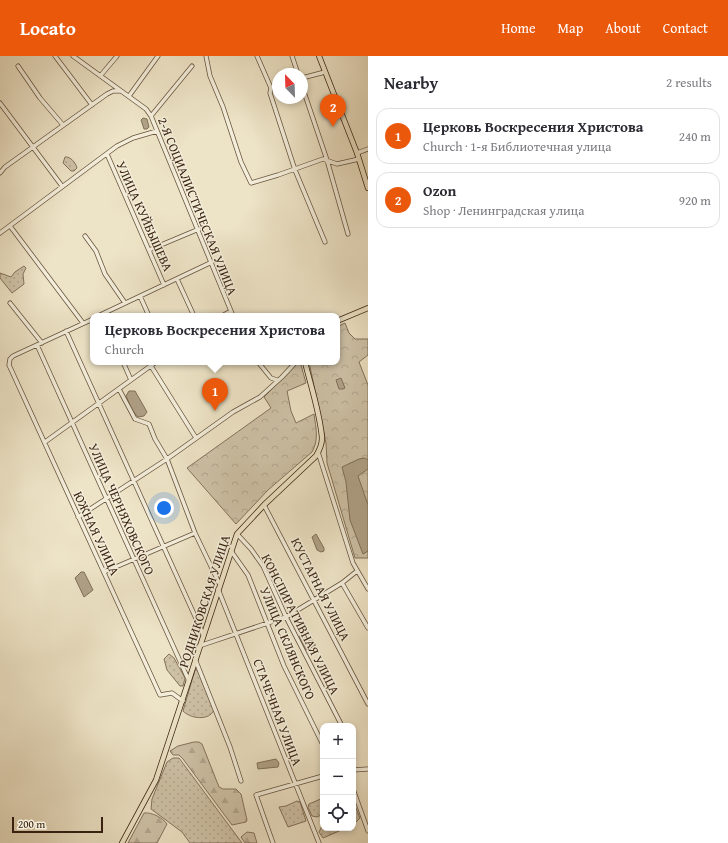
<!DOCTYPE html>
<meta charset="utf-8">
<style>
:root{--surface:#fff;--page:#f2f2f3;--text:#2b2b33;--muted:#7c7c81;--line:#e1e1e2;--accent:#ea580c}
body{margin:0;font-family:"Gentium Book Plus",serif;background:var(--page);color:var(--text)}
.controls{position:absolute;right:12px;bottom:12px;display:grid;overflow:hidden;border-radius:8px;box-shadow:0 2px 6px #0003}
.controls button{width:36px;height:36px;display:grid;place-items:center;padding:0;border:0;border-bottom:1px solid var(--line);background:var(--surface);color:var(--text);font:20px sans-serif}
.compass{position:absolute;left:272px;top:12px;width:36px;height:36px;border-radius:50%;background:var(--surface);box-shadow:0 2px 6px #0003;rotate:337deg}
.scale{position:absolute;left:12px;bottom:10px;width:91px;box-sizing:border-box;padding-left:4px;border:2px solid #392310;border-top:0;font-size:11px;line-height:14px;white-space:nowrap;color:#392310;-webkit-text-stroke:3px #f3edda;paint-order:stroke}
.you{position:absolute;left:164px;top:452px;width:14px;height:14px;margin:-10px;border:3px solid #fff;border-radius:50%;background:#1a73e8;box-shadow:0 0 0 6px #1a73e833}
.badge{display:grid;place-items:center;width:26px;height:26px;border-radius:50%;background:var(--accent);color:#fff;font-size:13px;font-weight:700}
.pin{position:absolute;translate:-50% -33px;filter:drop-shadow(0 1px 2px #0008)}
.pin::after{content:'';position:absolute;top:21px;width:14px;height:12px;background:inherit;clip-path:polygon(0 0,100% 0,50% 100%)}
.popup{position:absolute;left:90px;top:257px;width:250px;height:52px;box-sizing:border-box;display:grid;place-content:center;border-radius:8px;background:var(--surface);filter:drop-shadow(0 1px 3px #0005);font-size:13px;white-space:nowrap;color:var(--muted)}
.popup b{font-size:15px;color:var(--text)}
.popup::after{content:'';position:absolute;left:50%;top:100%;margin-left:-8px;border:8px solid transparent;border-top-color:var(--surface)}
.list{margin:0;padding:0;list-style:none}
h2{display:flex;justify-content:space-between;align-items:center;height:52px;margin:0;padding:0 16px;font-size:17px}
h2 small{font-size:13px;font-weight:400;color:var(--muted)}
.list li{display:grid;grid-template-columns:26px 1fr auto;gap:12px;align-items:center;box-sizing:border-box;height:56px;margin:0 8px 8px;padding:0 8px;border:1px solid var(--line);border-radius:12px}
.list b{display:block;font-size:15px;white-space:nowrap}
.list p{margin:0;font-size:13px;white-space:nowrap;color:var(--muted)}
.list em{font-size:13px;font-style:normal;color:var(--muted)}
.icon{flex:none;width:22px;height:22px;fill:none;stroke:currentColor;stroke-width:2;stroke-linecap:round;stroke-linejoin:round}
.map{position:relative;flex:none;width:368px;height:787px;overflow:hidden}
header{display:flex;align-items:center;gap:24px;box-sizing:border-box;height:56px;padding:0 20px;background:var(--accent);color:#fff}
header strong{font-size:19px}
nav{display:flex;gap:22px;margin-inline-start:auto;font-size:14px}
main{display:flex}
aside{flex:1;background:var(--surface)}
.map>svg:first-child{display:block}
</style>
<header>
<strong>Locato</strong>
<nav><a>Home</a><a>Map</a><a>About</a><a>Contact</a></nav>
</header>
<main>
<div class="map">
<svg width="368" height="787" viewBox="0 0 368 787">
<defs>
<pattern id="grass-dots" width="8" height="8" patternUnits="userSpaceOnUse"><rect width="8" height="8" fill="#cec2a7"/><path d="M2 2h.1M6 6h.1" fill="none" stroke="#b2a68f" stroke-width="1.8" stroke-linecap="round"/></pattern>
<pattern id="forest-firs" width="22" height="20" patternUnits="userSpaceOnUse"><rect width="22" height="20" fill="#cec2a7"/><path d="M5 1l3.5 6h-7zM16 11l3.5 6h-7z" fill="#b2a68f"/></pattern>
<pattern id="park-crowns" width="20" height="18" patternUnits="userSpaceOnUse"><rect width="20" height="18" fill="#cec2a7"/><path d="M2 6a3 3 0 1 1 6 0M12 15a3 3 0 1 1 6 0" fill="none" stroke="#b2a68f"/></pattern>
</defs>
<rect width="100%" height="100%" fill="#ede3c6"/>
<filter id="stains"><feTurbulence type="fractalNoise" baseFrequency=".005" numOctaves="4"/><feColorMatrix values="0 0 0 0 .2 0 0 0 0 .09 0 0 0 0 .02 0 0 0 .5 -.17"/></filter>
<radialGradient id="worn" r=".72"><stop offset=".6" stop-color="#630" stop-opacity="0"/><stop offset="1" stop-color="#630" stop-opacity=".3"/></radialGradient>
<path fill="url(#grass-dots)" stroke="#84725c" d="M65,101C70,100 76,107 77,112L74,115H71L63,107Z
M24,210L26,212L23,218L24,228L12,237L0,222V217L11,221L15,216Z
M169,598L174,602L185,622L183,630H180L167,614L164,603Z
M195,614H198L214,654C209,665 191,663 183,655Z
M173,702H179L242,787H190L182,776L151,753L152,743L167,706Z
M323,742V758L317,761L312,760L308,751L309,748Z
M297,745L300,746L306,765L288,771L279,751L286,750Z
M353,745L360,762L353,769Z
M323,768V772H346L323,782L319,776Z"/>
<path fill="url(#forest-firs)" stroke="#84725c" d="M194,686H199L202,688L219,731L223,733H236L241,738L247,764L246,766L232,769L183,703L179,699H173L170,695L178,690Z
M144,757C152,756 163,762 167,768L157,787H128Z
M247,776L254,777L257,787H245L241,781Z"/>
<path fill="url(#park-crowns)" stroke="#84725c" d="M345,267L349,277L355,283H368V299L359,306L368,329V502H355L327,407L326,387L309,306H337V271Z
M297,308L301,309L306,327L287,335L291,355L296,367L314,358C316,372 319,384 312,396L268,434L236,468L187,412L271,352L264,341Z"/>
<path fill="#b0a288" stroke="#806f58" d="M143,62L147,63L149,71L147,73H144L141,64Z
M341,322L345,332L343,333H339L336,324Z
M129,335H135L147,356L144,360L138,361L132,354L126,340Z
M365,402L368,404V413L358,420L368,449V495L363,498L350,464L346,426L342,411L359,403Z
M316,478L324,492V495L321,496L317,494L312,481Z
M81,516H84L93,534L84,541L75,522Z
M307,575L315,588V590L306,594L299,581L302,576Z
M276,703L279,707L278,711L258,713L257,707Z"/>
<g fill="none" stroke-linecap="round" stroke-linejoin="round">
<g stroke="#66533e" stroke-width="5">
<path id="minor" d="M55,0L92,49
M73,0L146,53L151,60L233,260
M206,0L210,20L223,51L241,106L251,127L278,119L323,103L337,108L359,103
M257,0L271,32L270,37L295,114L325,186
M292,0L298,18
M18,10L40,42L63,69
M101,19L117,0
M302,22L325,16
M302,30L327,104L348,178
M271,32L278,29
M129,40L158,0
M0,47L62,130
M151,60L192,10
M357,97L368,93
M107,98L164,229
M0,117L5,111L107,38L113,35H121
M10,170L83,267
M0,177L117,90L133,82L157,75
M85,180L96,195L105,218L125,247
M149,194L199,173
M177,223L194,260
M140,240L149,260
M10,247L42,287
M98,260L212,206
M222,260L231,255
M93,263L13,300L10,303L9,309L160,639L172,637L183,645
M66,275L203,578
M37,289L189,625
M123,306L131,324
M258,306L271,322L277,324
M151,310L196,382
M119,333L135,363L149,368L155,383L167,403L195,477L219,527
M45,386L156,306
M318,396L353,507L368,533
M264,449L368,648
M78,461L167,403L233,356L260,341L282,321L296,306
M237,478L251,493L263,510L286,561L342,670
M231,495L248,519L284,610L323,689
M104,516L195,477
M342,527L368,572
M218,533L319,787
M199,590L286,561L342,527L357,515
M195,603L230,691L241,725
M353,714L368,713
M353,733L368,775
M273,787L256,739L323,720"/>
</g>
<g stroke="#392310" stroke-width="6">
<path id="major" d="M319,0L357,97L368,132
M337,265L368,252
M122,787L156,724L237,478L264,449L316,400C319,395 322,389 322,382C320,357 311,331 305,306"/>
</g>
<use href="#minor" stroke="#f3edda" stroke-width="3.5"/>
<use href="#major" stroke="#ede3c6" stroke-width="4.5"/>
</g>
<g text-anchor="middle" stroke-width="3" stroke-linejoin="round" paint-order="stroke">
<g font-size="13" fill="#392310" stroke="#f3edda">
<text transform="translate(198 150) rotate(68)" y="5">2-Я СОЦИАЛИСТИЧЕСКАЯ УЛИЦА</text>
<text transform="translate(145 160) rotate(66)" y="5">УЛИЦА КУЙБЫШЕВА</text>
<text transform="translate(122 453) rotate(66)" y="5">УЛИЦА ЧЕРНЯХОВСКОГО</text>
<text transform="translate(97 477) rotate(65)" y="5">ЮЖНАЯ УЛИЦА</text>
<text transform="translate(321 533) rotate(63)" y="5">КУСТАРНАЯ УЛИЦА</text>
<text transform="translate(204 545) rotate(-72)" y="5">РОДНИКОВСКАЯ УЛИЦА</text>
<text transform="translate(301 568) rotate(63)" y="5">КОНСПИРАТИВНАЯ УЛИЦА</text>
<text transform="translate(288 587) rotate(67)" y="5">УЛИЦА СКЛЯНСКОГО</text>
<text transform="translate(278 656) rotate(69)" y="5">СТАЧЕЧНАЯ УЛИЦА</text>
</g>
</g>
<rect width="100%" height="100%" filter="url(#stains)"/>
<rect width="100%" height="100%" fill="url(#worn)"/>
</svg>
<div class="controls">
<button>+</button>
<button>−</button>
<button><svg class="icon" aria-label="locate" viewBox="0 0 24 24"><circle cx="12" cy="12" r="6"/><path d="M12 2v4M12 18v4M2 12h4M18 12h4"/></svg></button>
</div>
<svg class="compass" viewBox="-18 -18 36 36"><path d="M0-13l5 13h-10z" fill="#e53935"/><path d="M0 13l5-13h-10z" fill="#7c7c81"/></svg>
<div class="scale">200 m</div>
<div class="you"></div>
<div class="pin badge" style="left:215px;top:355px">1</div>
<div class="popup"><b>Церковь Воскресения Христова</b>Church</div>
<div class="pin badge" style="left:333px;top:71px">2</div>
</div>
<aside>
<h2>Nearby<small>2 results</small></h2>
<ul class="list">
<li><span class="badge">1</span><div><b>Церковь Воскресения Христова</b><p>Church · 1-я Библиотечная улица</p></div><em>240 m</em></li>
<li><span class="badge">2</span><div><b>Ozon</b><p>Shop · Ленинградская улица</p></div><em>920 m</em></li>
</ul>
</aside>
</main>
